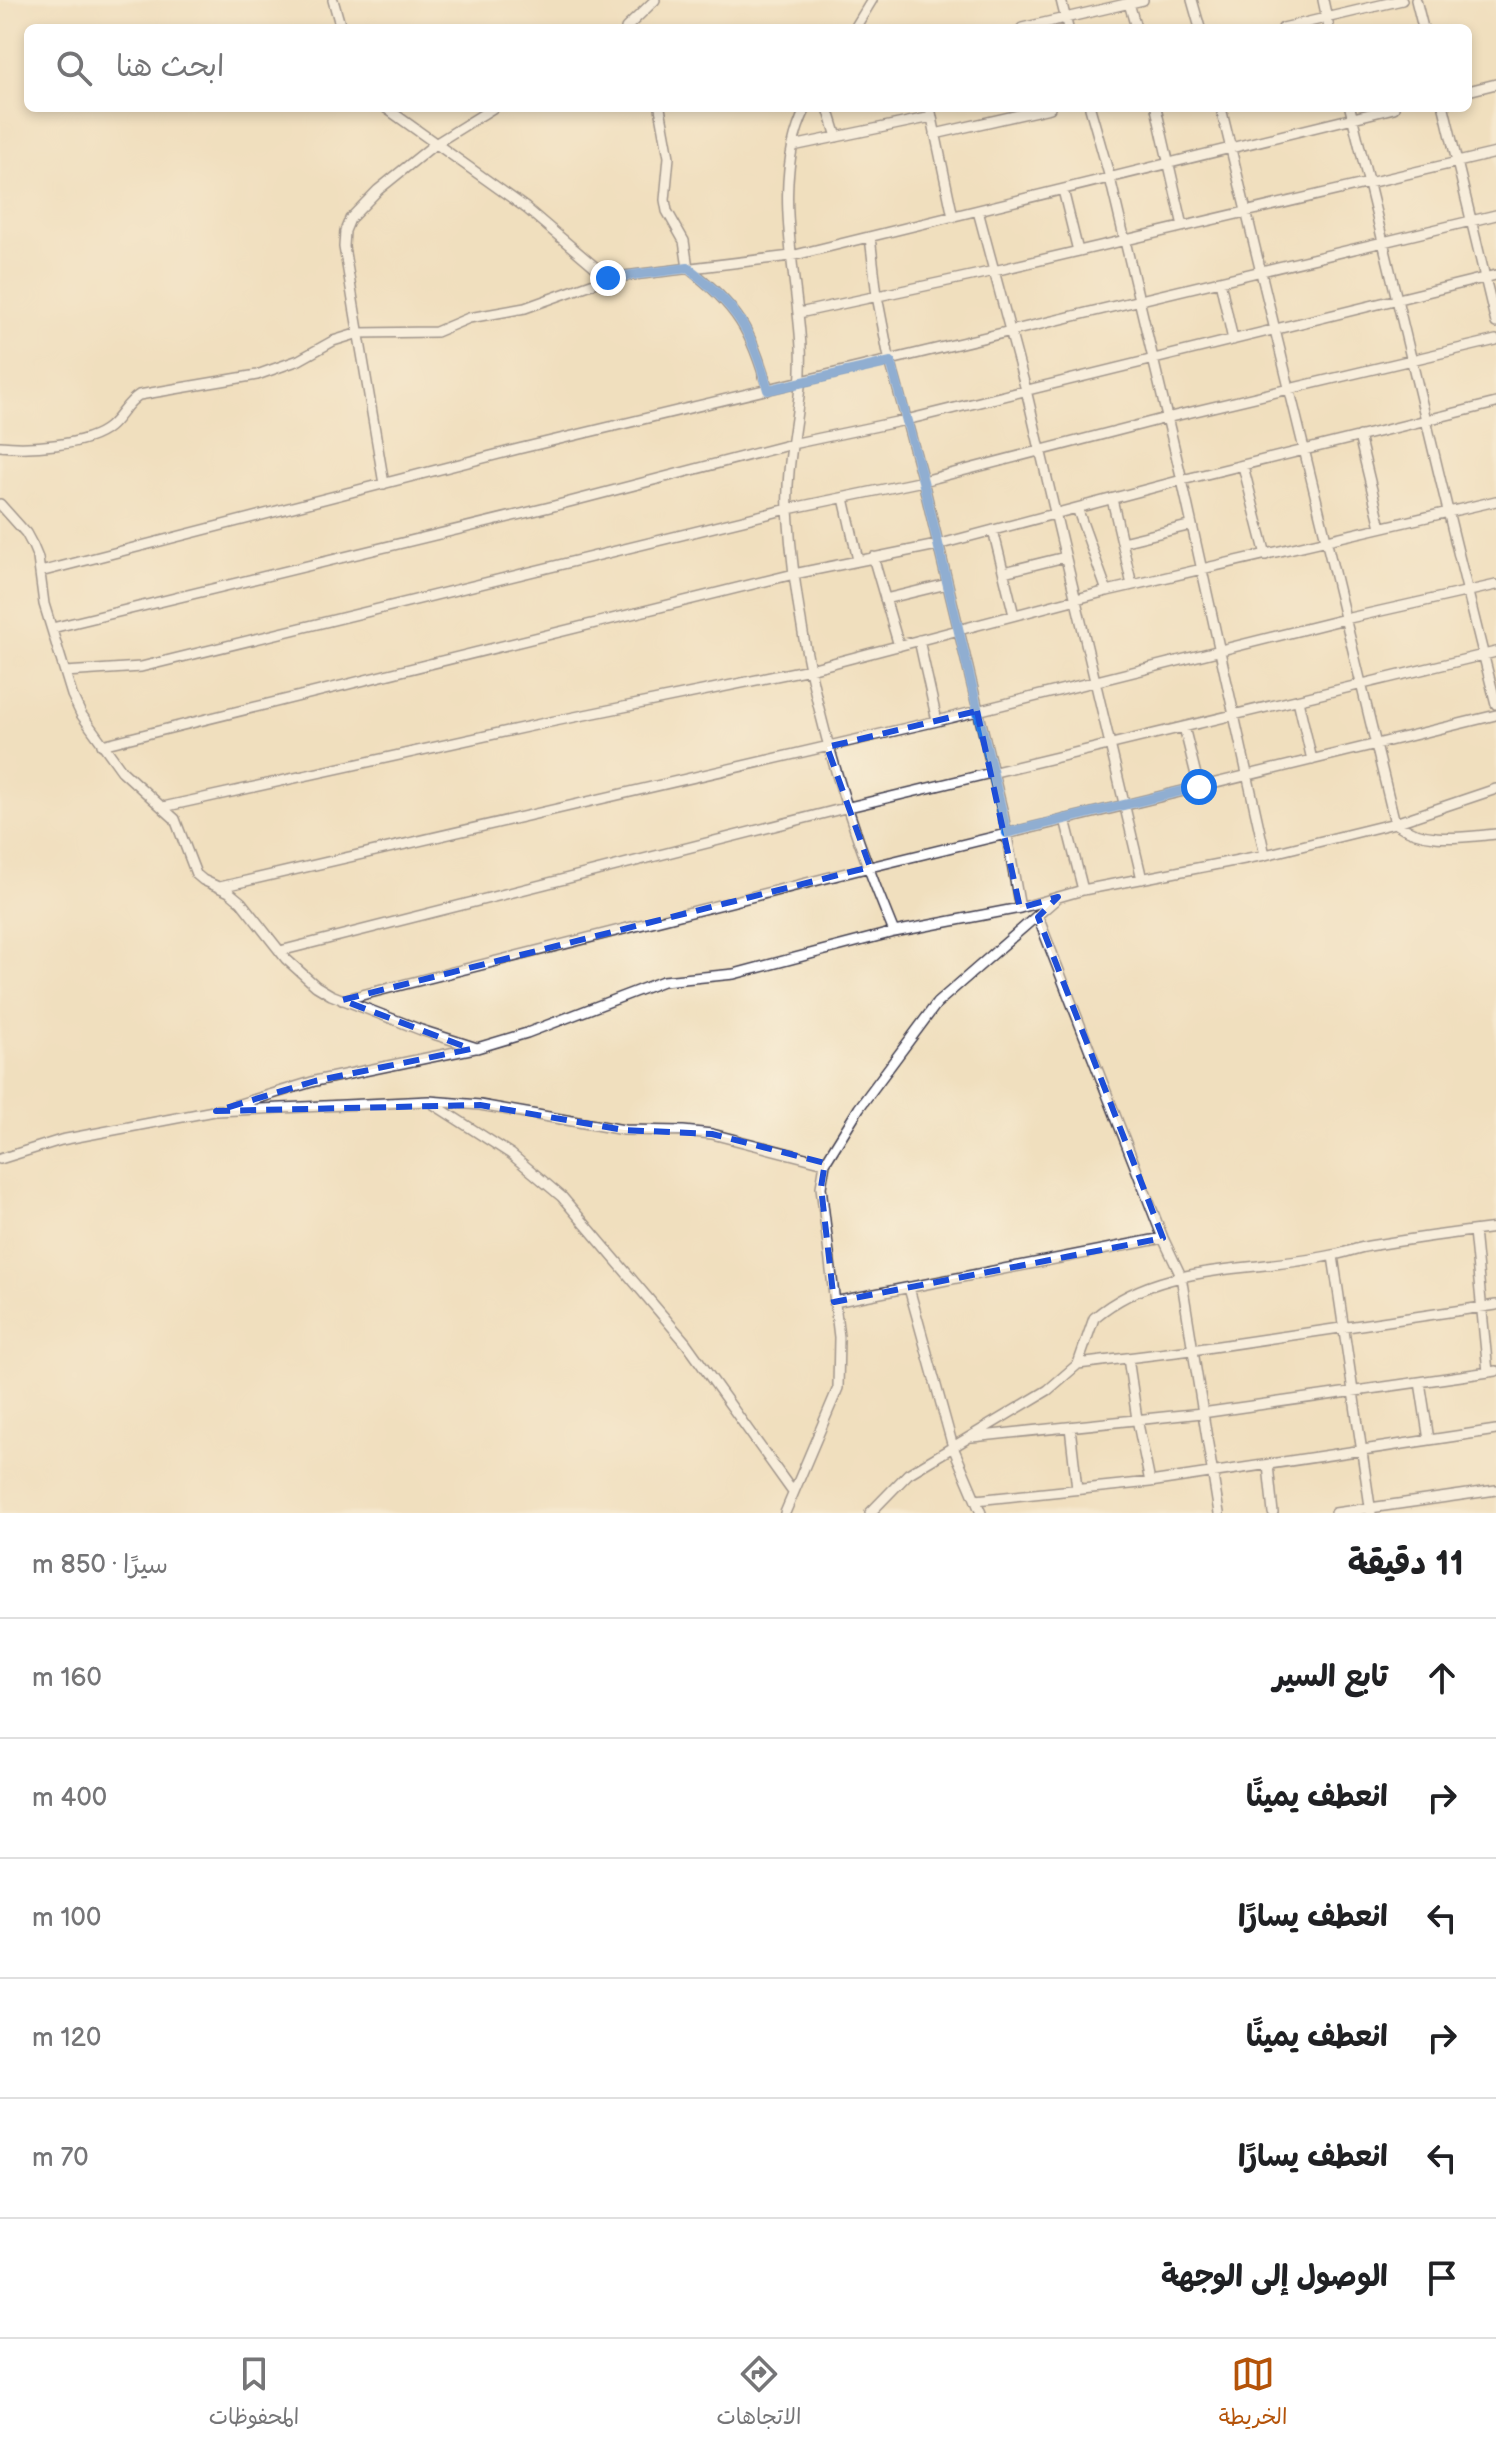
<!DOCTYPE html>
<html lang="ar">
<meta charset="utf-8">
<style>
:root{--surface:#fff;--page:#f2f2f2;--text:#202124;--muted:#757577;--line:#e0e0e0;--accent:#b45309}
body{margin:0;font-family:"Balsamiq Sans","Playpen Sans Arabic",sans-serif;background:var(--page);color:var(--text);direction:rtl}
.stop{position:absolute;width:24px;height:24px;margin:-18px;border:6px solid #1a73e8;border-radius:50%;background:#fff}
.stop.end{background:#1a73e8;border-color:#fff;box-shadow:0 2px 8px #0008}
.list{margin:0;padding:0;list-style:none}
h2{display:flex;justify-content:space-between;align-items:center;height:104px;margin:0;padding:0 32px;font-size:34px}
h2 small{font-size:26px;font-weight:400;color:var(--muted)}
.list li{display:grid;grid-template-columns:52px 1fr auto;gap:24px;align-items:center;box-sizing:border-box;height:120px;padding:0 32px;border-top:2px solid var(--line)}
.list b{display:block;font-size:30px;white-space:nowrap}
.list em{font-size:26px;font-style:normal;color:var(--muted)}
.icon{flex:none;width:44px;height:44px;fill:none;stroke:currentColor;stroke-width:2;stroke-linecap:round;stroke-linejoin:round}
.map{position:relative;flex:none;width:1496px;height:1513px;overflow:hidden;direction:ltr}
.search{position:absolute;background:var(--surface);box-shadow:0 4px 12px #0003;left:24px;right:24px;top:24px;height:88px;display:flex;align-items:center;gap:20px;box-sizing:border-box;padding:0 28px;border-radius:12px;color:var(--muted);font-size:30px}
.sheet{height:824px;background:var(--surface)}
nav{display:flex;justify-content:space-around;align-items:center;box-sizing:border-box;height:112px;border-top:2px solid var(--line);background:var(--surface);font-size:22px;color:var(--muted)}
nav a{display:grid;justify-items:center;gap:4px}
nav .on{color:var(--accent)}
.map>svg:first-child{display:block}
</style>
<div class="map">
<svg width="1496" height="1513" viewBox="0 0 1496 1513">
<rect width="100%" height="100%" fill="#fcf5e5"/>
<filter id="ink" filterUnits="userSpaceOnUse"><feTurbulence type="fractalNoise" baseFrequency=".0125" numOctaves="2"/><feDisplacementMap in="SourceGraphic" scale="16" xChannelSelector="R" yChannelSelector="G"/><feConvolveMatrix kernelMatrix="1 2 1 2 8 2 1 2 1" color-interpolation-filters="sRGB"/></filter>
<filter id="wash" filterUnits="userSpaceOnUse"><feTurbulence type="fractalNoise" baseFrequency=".006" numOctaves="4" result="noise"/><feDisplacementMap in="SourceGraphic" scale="32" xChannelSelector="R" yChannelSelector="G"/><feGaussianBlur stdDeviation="1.8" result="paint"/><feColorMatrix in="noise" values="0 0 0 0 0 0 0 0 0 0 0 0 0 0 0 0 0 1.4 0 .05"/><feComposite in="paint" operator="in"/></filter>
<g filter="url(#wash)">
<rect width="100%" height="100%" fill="#f0dfbe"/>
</g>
<g filter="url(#ink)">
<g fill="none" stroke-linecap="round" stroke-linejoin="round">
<g stroke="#413e4f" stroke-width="12">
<path id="minor" d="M333,0L341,28
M1061,0L1068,28
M1192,0L1200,28
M1323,0L1329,28
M1416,0L1423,28
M1129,3L1136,28
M626,28L655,0
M855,28L872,0
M1022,28L1143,0
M1283,28L1402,0
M1468,91L1496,84
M386,108L526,208L608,278L791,256L1394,108
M660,108L669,157L665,200L667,211L684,241L688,268C737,306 752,331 768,390
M806,108C770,179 797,272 801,347C804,402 785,456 788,510C797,656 838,799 894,932
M828,108L837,137
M930,108L953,217
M1090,108L1110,178L1182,480L1265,855
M1156,108L1183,226
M1221,108L1395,823C1424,844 1462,837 1496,834
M1350,108C1400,306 1445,506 1496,704
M1444,108L1496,323
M935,134L1050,108
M793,146L932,117
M1063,190L1078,251
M978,211L1026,390L1142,879
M870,237L877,296L888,353L923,481L1003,814L1020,908
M1220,281L1233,340
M799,313L994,271L1496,153
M1359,436L1381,527
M0,446C28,449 87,446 109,427C121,417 126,403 139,395L257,375L299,360L333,341L359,333L436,332L469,318L525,308L608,278
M1243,466L1266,555
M384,484L344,247L345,231L350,219L378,190L435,144L493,108
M844,498L858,560
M1112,499L1132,585
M0,504L26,533L33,546L38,558L44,604L72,695L81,714L122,771L175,819L196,874L203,880L229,892L241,902L286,959L316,986L331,995L421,1030L477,1048L527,1033L663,981L734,974L894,932L1020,908L1083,890L1265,855L1395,823L1496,789
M1077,508L1107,591
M993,530L1014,615
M1122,542L1192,525
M873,557L899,646
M40,572L518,449L1496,215
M1004,572L1065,557
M885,599L947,584
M52,628L550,507L792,444L906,420L1496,275
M919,640L937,721
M65,672L141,667L788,509L923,481L1166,418L1496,340
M1298,700L1312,760
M1184,727L1199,787
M102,745L794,574L937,545L1182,480L1496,403
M163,807L545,723L810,669L1107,591L1496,501
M1065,819L1083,890
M220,887L937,721L1345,619L1496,585
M1038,917L1163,1238L1181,1276L1219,1513
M280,951L849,807L1496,652
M342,1000L870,867L1496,715
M430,1102L511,1154L562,1197L686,1343L792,1491
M233,1106L315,1081L475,1048
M216,1111L429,1101L480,1105L624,1130L683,1131L712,1134L825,1163
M0,1159L61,1140L219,1110
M1474,1231L1488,1372
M1333,1256L1371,1513
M909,1288L953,1447L981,1513
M834,1302L1163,1238
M1128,1358L1137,1419L1150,1482
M1078,1364L1192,1350L1496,1305
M1420,1382L1429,1440
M1070,1427L1077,1489
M972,1437L1202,1413L1496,1371
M1268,1465L1273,1513
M976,1500L1150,1482L1496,1430
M785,1513L838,1388L839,1337L821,1187L825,1163L859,1108L937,1003L1055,900
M870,1513L908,1474L1048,1390L1078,1364L1094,1318C1161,1261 1253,1273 1333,1255C1345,1253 1357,1248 1369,1246C1411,1239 1454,1233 1496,1228
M1335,1513L1496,1490"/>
</g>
<use href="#minor" stroke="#fff" stroke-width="9"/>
</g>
</g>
<g fill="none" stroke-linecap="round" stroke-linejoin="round" filter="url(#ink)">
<path stroke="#1a73e8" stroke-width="10" d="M608,278L688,268C737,306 752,330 768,390L891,362L923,481L1007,833L1199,787"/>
</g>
<path d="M0 0H1496V1513H0ZM977,711L1020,908L1058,897L1038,917L1163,1238L834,1302L821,1187L825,1163L712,1134L624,1130L480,1105L216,1111L315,1081L471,1049L342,1000L870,867L827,747Z" fill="#f0dfbe" fill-opacity=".55" fill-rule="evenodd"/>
<path fill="none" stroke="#1d4ed8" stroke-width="6" stroke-dasharray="16 10" stroke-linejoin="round" d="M977,711L1020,908L1058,897L1038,917L1163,1238L834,1302L821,1187L825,1163L712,1134L624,1130L480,1105L216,1111L315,1081L471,1049L342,1000L870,867L827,747Z"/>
</svg>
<div class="stop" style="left:1199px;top:787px"></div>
<div class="stop end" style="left:608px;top:278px"></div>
<div class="search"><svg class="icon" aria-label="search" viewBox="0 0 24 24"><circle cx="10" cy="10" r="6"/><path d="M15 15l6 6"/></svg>ابحث هنا</div>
</div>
<section class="sheet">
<h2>11 دقيقة<small>سيرًا · 850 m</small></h2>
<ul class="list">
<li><svg class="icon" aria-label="ahead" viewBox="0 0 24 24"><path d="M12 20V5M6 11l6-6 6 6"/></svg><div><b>تابع السير</b></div><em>160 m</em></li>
<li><svg class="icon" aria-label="right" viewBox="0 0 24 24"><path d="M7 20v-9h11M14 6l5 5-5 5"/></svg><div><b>انعطف يمينًا</b></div><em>400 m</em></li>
<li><svg class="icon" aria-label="left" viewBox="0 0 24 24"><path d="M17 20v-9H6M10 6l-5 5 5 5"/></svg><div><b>انعطف يسارًا</b></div><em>100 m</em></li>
<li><svg class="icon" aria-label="right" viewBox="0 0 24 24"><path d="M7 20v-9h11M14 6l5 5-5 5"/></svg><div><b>انعطف يمينًا</b></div><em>120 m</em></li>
<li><svg class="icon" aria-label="left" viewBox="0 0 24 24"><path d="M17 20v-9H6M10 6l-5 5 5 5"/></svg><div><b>انعطف يسارًا</b></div><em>70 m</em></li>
<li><svg class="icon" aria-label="arrive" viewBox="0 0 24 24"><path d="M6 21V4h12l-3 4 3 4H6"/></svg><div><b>الوصول إلى الوجهة</b></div></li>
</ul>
</section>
<nav>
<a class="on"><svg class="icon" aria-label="map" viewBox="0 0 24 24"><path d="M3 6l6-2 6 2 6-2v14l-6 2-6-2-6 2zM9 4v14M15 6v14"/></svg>الخريطة</a>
<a><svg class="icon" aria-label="directions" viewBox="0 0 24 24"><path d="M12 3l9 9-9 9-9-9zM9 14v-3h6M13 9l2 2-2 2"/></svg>الاتجاهات</a>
<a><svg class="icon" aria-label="saved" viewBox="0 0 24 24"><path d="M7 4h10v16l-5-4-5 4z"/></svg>المحفوظات</a>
</nav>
